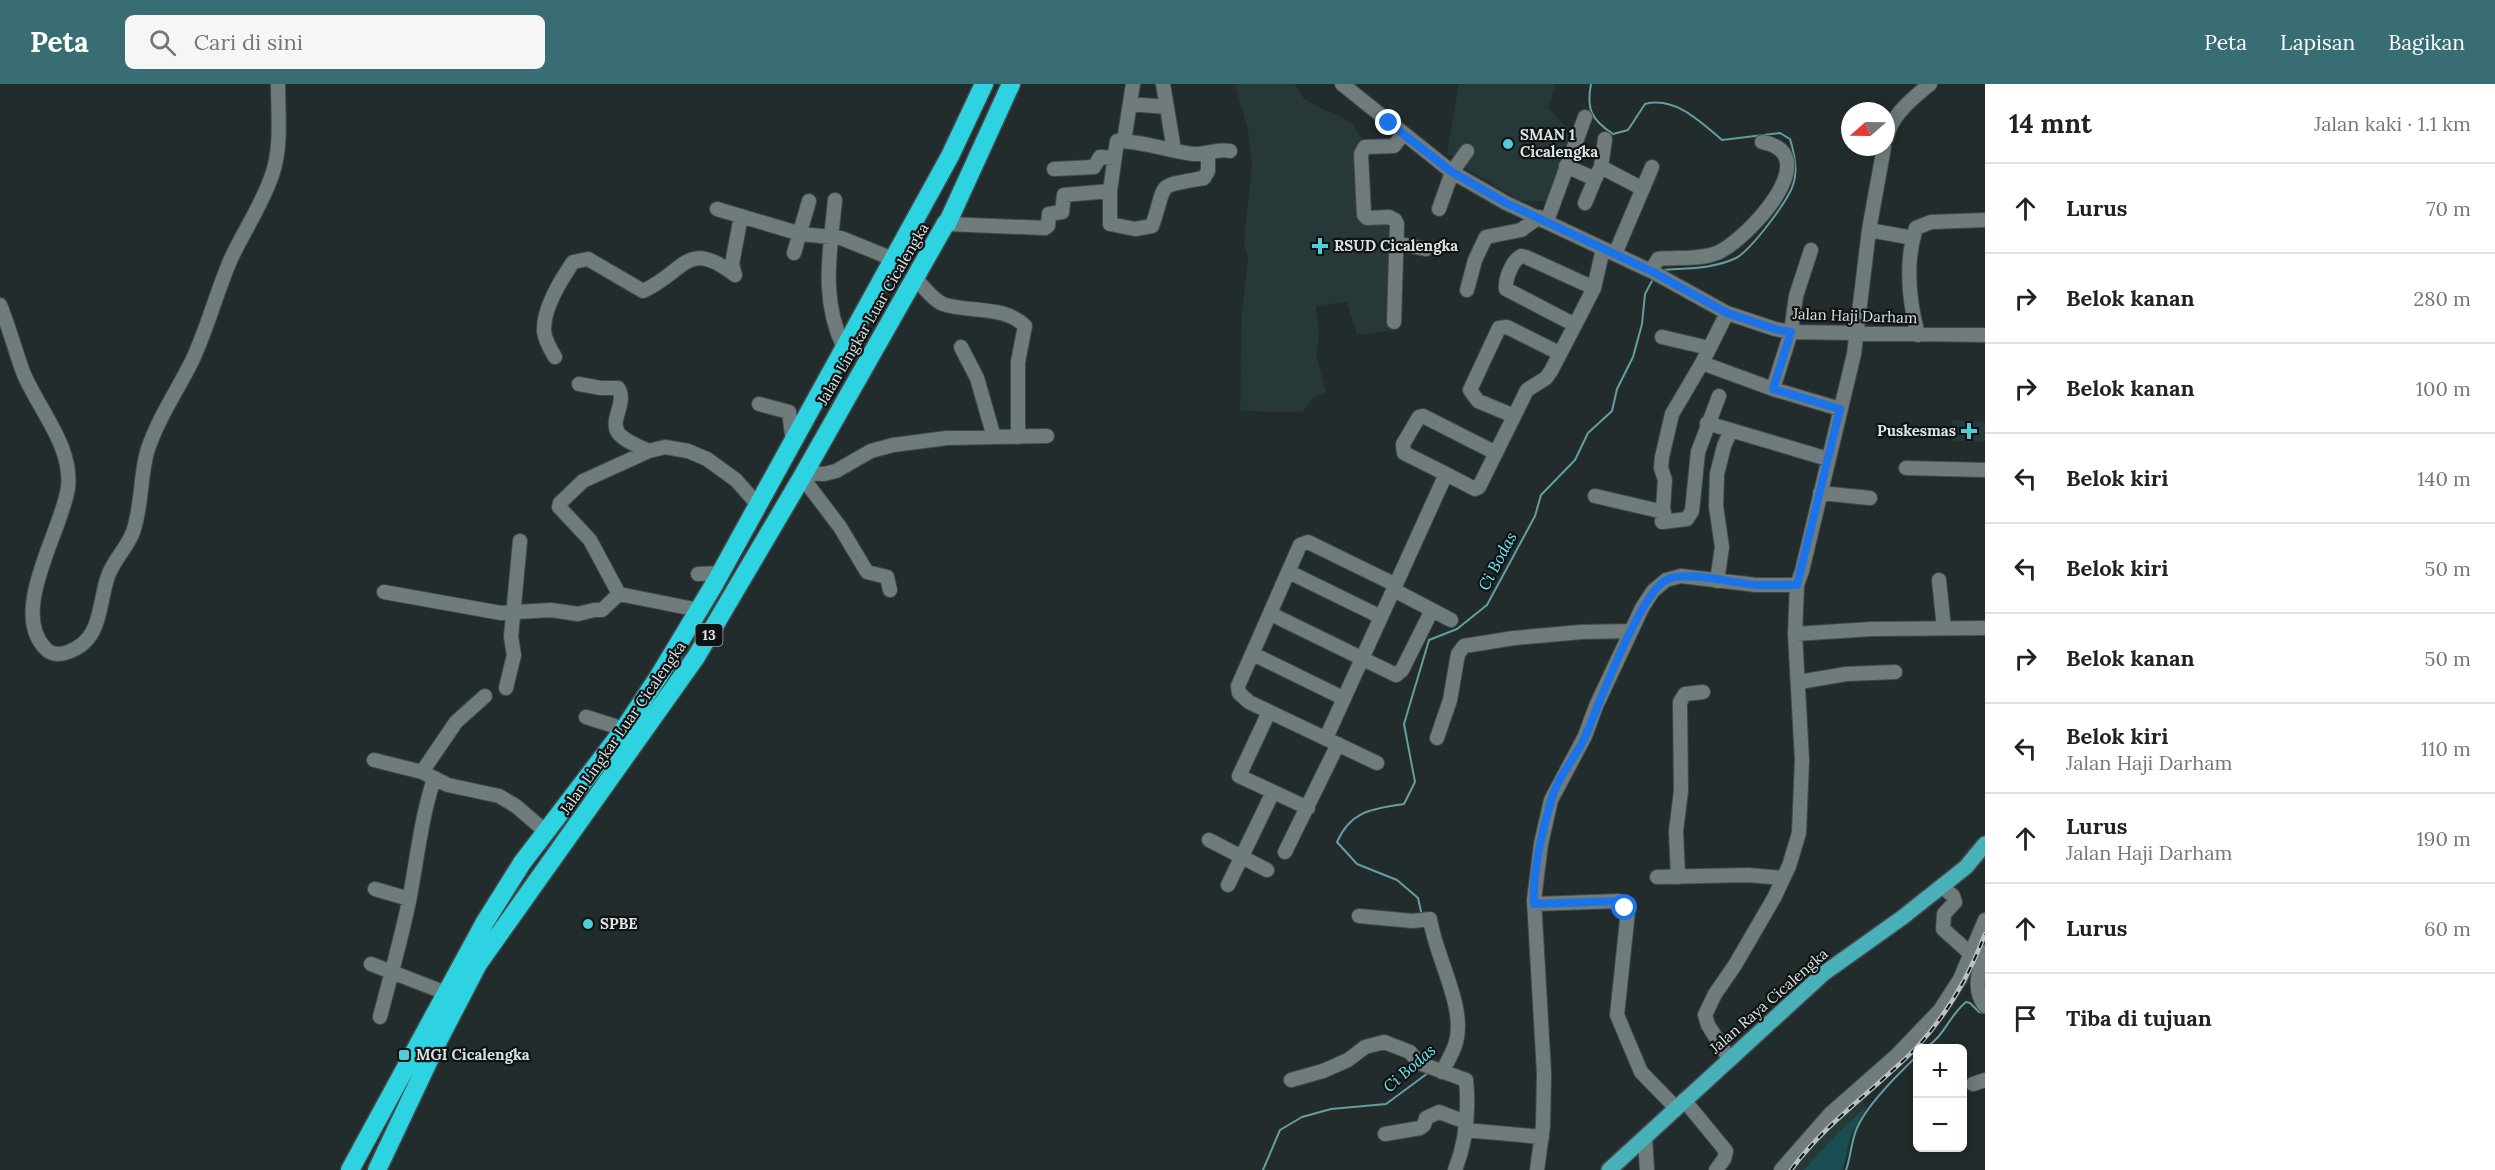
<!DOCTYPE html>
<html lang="id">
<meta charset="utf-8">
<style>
:root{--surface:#fff;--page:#f6f6f6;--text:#222;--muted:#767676;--line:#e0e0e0;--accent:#386e73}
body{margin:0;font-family:Lora,serif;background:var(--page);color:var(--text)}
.controls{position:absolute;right:18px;bottom:18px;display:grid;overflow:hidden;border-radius:9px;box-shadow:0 3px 15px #0003}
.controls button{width:54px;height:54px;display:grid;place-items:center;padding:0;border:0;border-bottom:2px solid var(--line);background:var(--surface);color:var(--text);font:30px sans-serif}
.compass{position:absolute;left:1841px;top:18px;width:54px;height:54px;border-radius:50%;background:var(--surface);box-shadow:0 3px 15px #0003;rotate:250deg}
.stop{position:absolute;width:18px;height:18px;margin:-14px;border:4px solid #1a73e8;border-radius:50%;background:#fff}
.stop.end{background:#1a73e8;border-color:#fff;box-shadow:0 2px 6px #0008}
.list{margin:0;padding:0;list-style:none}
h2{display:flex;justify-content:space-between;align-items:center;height:78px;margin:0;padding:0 24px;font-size:26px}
h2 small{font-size:20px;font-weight:400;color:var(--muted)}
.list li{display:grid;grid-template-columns:39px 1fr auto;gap:18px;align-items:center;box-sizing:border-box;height:90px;padding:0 24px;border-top:2px solid var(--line)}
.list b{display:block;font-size:22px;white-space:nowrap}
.list p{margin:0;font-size:20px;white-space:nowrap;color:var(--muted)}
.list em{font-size:20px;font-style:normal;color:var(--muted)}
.icon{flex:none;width:33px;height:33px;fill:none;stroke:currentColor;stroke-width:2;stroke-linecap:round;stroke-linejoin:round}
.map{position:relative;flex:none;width:1985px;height:1086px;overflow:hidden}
header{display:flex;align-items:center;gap:36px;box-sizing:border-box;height:84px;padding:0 30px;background:var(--accent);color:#fff}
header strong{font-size:28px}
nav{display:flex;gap:33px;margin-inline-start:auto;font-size:21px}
.search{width:420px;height:54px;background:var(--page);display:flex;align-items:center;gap:15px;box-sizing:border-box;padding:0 21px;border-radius:9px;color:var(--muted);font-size:22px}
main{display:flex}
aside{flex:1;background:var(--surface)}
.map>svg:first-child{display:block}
</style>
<header>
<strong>Peta</strong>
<div class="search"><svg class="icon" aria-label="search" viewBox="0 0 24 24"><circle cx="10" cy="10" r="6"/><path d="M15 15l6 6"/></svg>Cari di sini</div>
<nav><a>Peta</a><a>Lapisan</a><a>Bagikan</a></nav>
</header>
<main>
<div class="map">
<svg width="1985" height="1086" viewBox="0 0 1985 1086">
<rect width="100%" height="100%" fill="#232c2d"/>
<path fill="#273839" d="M1235,0H1295L1303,14L1320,24L1342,33L1354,42L1363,58L1364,134L1392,138L1394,180L1393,246L1357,251L1347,218L1316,222L1319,249L1316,271L1326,309L1313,314L1302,328L1240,327L1242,229L1248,174L1244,159L1252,80L1248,46Z
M1459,0H1556L1548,24L1568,45V55L1551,116L1545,119L1542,117H1521L1453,77L1454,73L1447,70Z
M1952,336L1985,337V358L1952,357Z
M1858,1010L1868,1025L1852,1051L1843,1086H1786Z"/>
<path fill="#194f53" d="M1866,1023L1851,1050L1842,1086H1804L1836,1051Z"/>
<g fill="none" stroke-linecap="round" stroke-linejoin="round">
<path stroke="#639ea3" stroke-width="2" d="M1591,0C1586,26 1592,36 1613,50L1628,46L1645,20C1675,12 1701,38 1722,56L1780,49L1790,55C1794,68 1798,88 1793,101C1788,117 1751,166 1736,174C1713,185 1688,184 1663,186
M1422,832L1418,814L1397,796L1357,780L1337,758C1351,726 1373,725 1404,720L1415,698L1404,640L1429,556L1457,545L1487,521L1535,432L1541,411L1575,376L1588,349L1612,327L1617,305L1633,273L1642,240L1645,210L1653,195
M1925,964C1945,952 1948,933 1966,918L1970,919L1979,928L1985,929
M1263,1086L1280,1046L1302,1033L1331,1025L1386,1020L1428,989
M1846,1086C1851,1073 1851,1057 1857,1044C1867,1021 1899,989 1918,971"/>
<g stroke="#424a4b" stroke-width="16">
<path id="minor" d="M1163,0L1174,66
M1342,0L1452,88L1506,119L1653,188L1727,229L1775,245L1791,248L1985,251
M1130,20L1166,23
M1886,55C1891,31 1912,15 1930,0
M1124,57L1133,0
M1208,70V87L1204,94C1153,103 1168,97 1152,142L1135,145L1110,140V107L1117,57C1143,57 1168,67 1193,70C1207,71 1217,64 1230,67
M1566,82L1595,95L1601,83L1605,55
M1601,83L1643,105
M1054,85L1094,83L1100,73L1114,74
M835,116C830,169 820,214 844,264
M1585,119L1595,95
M717,125L801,150L841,154L893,175
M1439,125L1452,88L1467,67
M1547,137L1585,33
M947,140L1045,144L1048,142L1049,130L1062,128L1064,111L1110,107
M1869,146L1913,154
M1395,159L1426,165
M794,169L809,117
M1615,170L1652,83
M1651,187L1658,175C1677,173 1699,176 1717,169C1747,156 1828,70 1762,58
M735,191L732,180L741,132
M915,194C923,202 933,216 943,220C969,229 1004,221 1025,242L1018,278V353
M1467,206L1475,176L1486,153L1521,146L1539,133
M0,221C9,243 15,266 23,288C38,325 73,362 68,404C62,446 9,527 45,564C51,571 60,571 68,568C103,556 98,520 108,492C114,475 127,464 133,448C142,422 140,394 147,368C157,336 177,307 192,277C207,245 216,210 230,177C243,148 262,121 272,91C282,63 278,29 278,0
M1394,238L1397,140L1395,136L1389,133L1367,134L1364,131L1361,70L1365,63L1394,62L1403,50
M1575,241L1506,205C1505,195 1512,177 1521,172L1526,173L1594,204
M1918,251C1909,217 1905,178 1916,144L1931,138L1985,136
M1662,253L1709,264
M961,263L977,294L994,353
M555,273C550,265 545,256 544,247C543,224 561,196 573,178L588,175L643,207C686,187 687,154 735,191
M1702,279L1773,305L1840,325
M579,300L601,304H618C628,319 608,337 619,350C626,358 640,363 649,367
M1773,305L1791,248L1796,212L1811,166
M1719,312L1698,368L1692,427L1687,435L1662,438L1665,396L1661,384L1662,373L1672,330L1702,279L1727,229
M759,320L789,328L793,358
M1514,332L1478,317L1470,306L1499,244L1507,243L1559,269
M1707,339L1828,375
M1906,384L1985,386
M805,389L824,390L836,387L871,367L893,361L947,354L1047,352
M1446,390L1404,369L1403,360L1419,333L1423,332L1496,369
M802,393L840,443L867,488L887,493L890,506
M1820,409L1870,414
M1595,412L1664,428
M1289,488L1381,533
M698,490L721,489
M1939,496L1944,544
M1717,497L1722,463L1716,422L1717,390L1724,362L1731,346
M1394,506L1451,536
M384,508L501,529L551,526L578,530L594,526H602L619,510
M619,510L590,456L559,423L560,419L583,397L649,367L665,363L688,367L707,375L736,396L758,421
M619,510L699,526
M1271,530L1396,591L1402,586L1432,526
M1795,550L1872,545L1985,544
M1253,570L1343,614
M1799,598L1846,590L1895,588
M506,604L514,571L511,553L520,457
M1269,628L1239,692L1308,724
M586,633L624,645
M1326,654L1446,390L1475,405L1479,403L1527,306L1546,294L1551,287L1575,241L1594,204L1603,165
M1437,654L1450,616L1458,570L1464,562L1514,554L1581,548L1631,547
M374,676L422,688L448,701L499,712L516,722L546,748
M1377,679L1249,618L1239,609L1238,602L1300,461L1308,458L1396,501
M422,688L456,638L485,612
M1209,756L1267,786
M1285,768L1338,660
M1657,793L1748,791L1782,794
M1678,793L1676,747L1681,707L1680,618L1685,610L1703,608
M1228,801L1273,708
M1942,802L1953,812L1955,818L1944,830L1943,845L1972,871
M375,805L409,815
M1534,820L1619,817L1628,827L1617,931L1641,988L1676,1024
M1359,832L1413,837L1430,835C1435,871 1466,923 1456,958C1453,969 1447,978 1442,988
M1985,868C1979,885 1972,906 1985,922
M371,880L446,909
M380,933C390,894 401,856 409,817C417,776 421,734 434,695
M1730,976L1708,941L1705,931L1715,910L1735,881L1774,814L1789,782L1799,749L1802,676L1795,550L1797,501L1802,487L1854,270L1869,146L1884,63
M1291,996L1323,987L1348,976L1365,963L1384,958L1410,968L1419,979L1466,996C1469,1026 1466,1058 1455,1086
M1973,1000L1985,996
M1684,1016L1726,1067L1724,1075L1716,1086
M1465,1046L1542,1053
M1385,1050L1420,1044L1424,1041L1426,1034L1439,1028L1466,1038
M1645,1053L1647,1086
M1537,1086L1543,1042L1544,989L1534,816L1541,760L1551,716L1585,652L1596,622L1642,524L1653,507L1666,496L1681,492L1756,501H1797
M1781,1086L1830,1030L1897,971L1940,926L1960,895L1985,836"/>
</g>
<g stroke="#424a4b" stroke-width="18">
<path id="major" d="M1609,1086L1823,890L1903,833L1966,783L1985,760"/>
</g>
<g stroke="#424a4b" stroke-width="21">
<path id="highway" d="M350,1086L485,838L522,779L624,645L659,592L715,499L950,72L984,0
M377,1086L439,955L478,880L696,573L802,393L946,139L947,140L1011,0"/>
</g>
<use href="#minor" stroke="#707b7c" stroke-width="14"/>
<use href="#major" stroke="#48b0b8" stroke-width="15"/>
<use href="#highway" stroke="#2dd3e0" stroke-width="18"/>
<g stroke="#bbc2c3" stroke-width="4.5">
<path id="rail" d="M1791,1086C1826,1038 1875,1006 1916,964C1947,931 1969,892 1985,850"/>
</g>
<use href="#rail" stroke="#0f1314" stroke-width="2" stroke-dasharray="7" stroke-linecap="butt"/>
</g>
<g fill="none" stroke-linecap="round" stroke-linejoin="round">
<path stroke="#1a73e8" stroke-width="8" d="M1389,39L1452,88L1506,119L1653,188L1727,229L1775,245L1791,248L1773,305L1840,325L1797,501C1783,501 1770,501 1756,501C1733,499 1685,486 1666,496C1639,511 1599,621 1585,653C1575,674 1557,694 1551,717C1542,746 1532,791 1534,820L1619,817L1625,824"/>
</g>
<g fill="#52ccd6" stroke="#0f1314" stroke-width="2">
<circle cx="1508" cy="60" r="6"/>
<path d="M1317 153h6v6h6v6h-6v6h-6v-6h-6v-6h6z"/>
<path d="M1966 338h6v6h6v6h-6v6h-6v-6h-6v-6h6z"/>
<circle cx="588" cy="840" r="6"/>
<rect x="398" y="965" width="12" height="12" rx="3"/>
</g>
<g text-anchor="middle" stroke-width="4.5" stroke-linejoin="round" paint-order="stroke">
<rect fill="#0f1314" stroke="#9fa5a6" stroke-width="1.5" x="695.5" y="540" width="27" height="22" rx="4.5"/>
<g font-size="14" font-weight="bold" fill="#dde3e4">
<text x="709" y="556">13</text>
</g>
<g font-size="15" font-weight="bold" fill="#dde3e4" stroke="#0f1314" text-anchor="start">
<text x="1520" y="56">SMAN 1<tspan x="1520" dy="17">Cicalengka</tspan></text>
<text x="1334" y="167">RSUD Cicalengka</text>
<text x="1956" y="352" text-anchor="end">Puskesmas</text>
<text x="600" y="845">SPBE</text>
<text x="416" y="976">MGI Cicalengka</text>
</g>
<g font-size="15" fill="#dde3e4" stroke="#0f1314">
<text transform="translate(873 230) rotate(-60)" y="5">Jalan Lingkar Luar Cicalengka</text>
<text transform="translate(1855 232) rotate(2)" y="5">Jalan Haji Darham</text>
<text transform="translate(623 644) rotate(-55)" y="5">Jalan Lingkar Luar Cicalengka</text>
<text transform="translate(1769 917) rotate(-41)" y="5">Jalan Raya Cicalengka</text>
</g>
<g font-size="16" font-style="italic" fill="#72e8f3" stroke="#0f1314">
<text transform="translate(1497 477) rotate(-62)" y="6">Ci Bodas</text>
<text transform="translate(1409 984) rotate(-41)" y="6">Ci Bodas</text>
</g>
</g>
</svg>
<div class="controls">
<button>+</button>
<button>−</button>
</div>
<svg class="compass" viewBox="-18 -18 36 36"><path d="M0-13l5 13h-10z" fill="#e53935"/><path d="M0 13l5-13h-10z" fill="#767676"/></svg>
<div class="stop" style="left:1625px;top:824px"></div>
<div class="stop end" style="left:1389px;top:39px"></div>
</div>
<aside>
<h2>14 mnt<small>Jalan kaki · 1.1 km</small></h2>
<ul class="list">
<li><svg class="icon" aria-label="ahead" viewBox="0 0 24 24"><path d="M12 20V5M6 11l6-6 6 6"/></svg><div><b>Lurus</b></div><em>70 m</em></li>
<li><svg class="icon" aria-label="right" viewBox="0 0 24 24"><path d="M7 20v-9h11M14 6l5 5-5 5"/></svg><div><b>Belok kanan</b></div><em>280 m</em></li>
<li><svg class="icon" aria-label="right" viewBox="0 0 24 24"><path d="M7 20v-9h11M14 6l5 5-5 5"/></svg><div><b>Belok kanan</b></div><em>100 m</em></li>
<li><svg class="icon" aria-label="left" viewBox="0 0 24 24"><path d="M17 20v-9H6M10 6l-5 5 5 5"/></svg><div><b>Belok kiri</b></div><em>140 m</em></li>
<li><svg class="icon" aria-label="left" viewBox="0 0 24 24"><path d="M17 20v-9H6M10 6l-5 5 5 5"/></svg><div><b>Belok kiri</b></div><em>50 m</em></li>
<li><svg class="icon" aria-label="right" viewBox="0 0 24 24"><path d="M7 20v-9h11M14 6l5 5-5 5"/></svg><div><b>Belok kanan</b></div><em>50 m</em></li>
<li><svg class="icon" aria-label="left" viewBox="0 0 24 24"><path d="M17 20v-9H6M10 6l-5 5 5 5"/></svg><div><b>Belok kiri</b><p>Jalan Haji Darham</p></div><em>110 m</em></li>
<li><svg class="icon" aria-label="ahead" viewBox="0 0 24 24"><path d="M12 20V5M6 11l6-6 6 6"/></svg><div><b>Lurus</b><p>Jalan Haji Darham</p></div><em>190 m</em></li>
<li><svg class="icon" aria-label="ahead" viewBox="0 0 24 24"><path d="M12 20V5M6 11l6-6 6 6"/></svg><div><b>Lurus</b></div><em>60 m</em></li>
<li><svg class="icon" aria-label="arrive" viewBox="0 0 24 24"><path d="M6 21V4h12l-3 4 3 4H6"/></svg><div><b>Tiba di tujuan</b></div></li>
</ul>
</aside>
</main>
